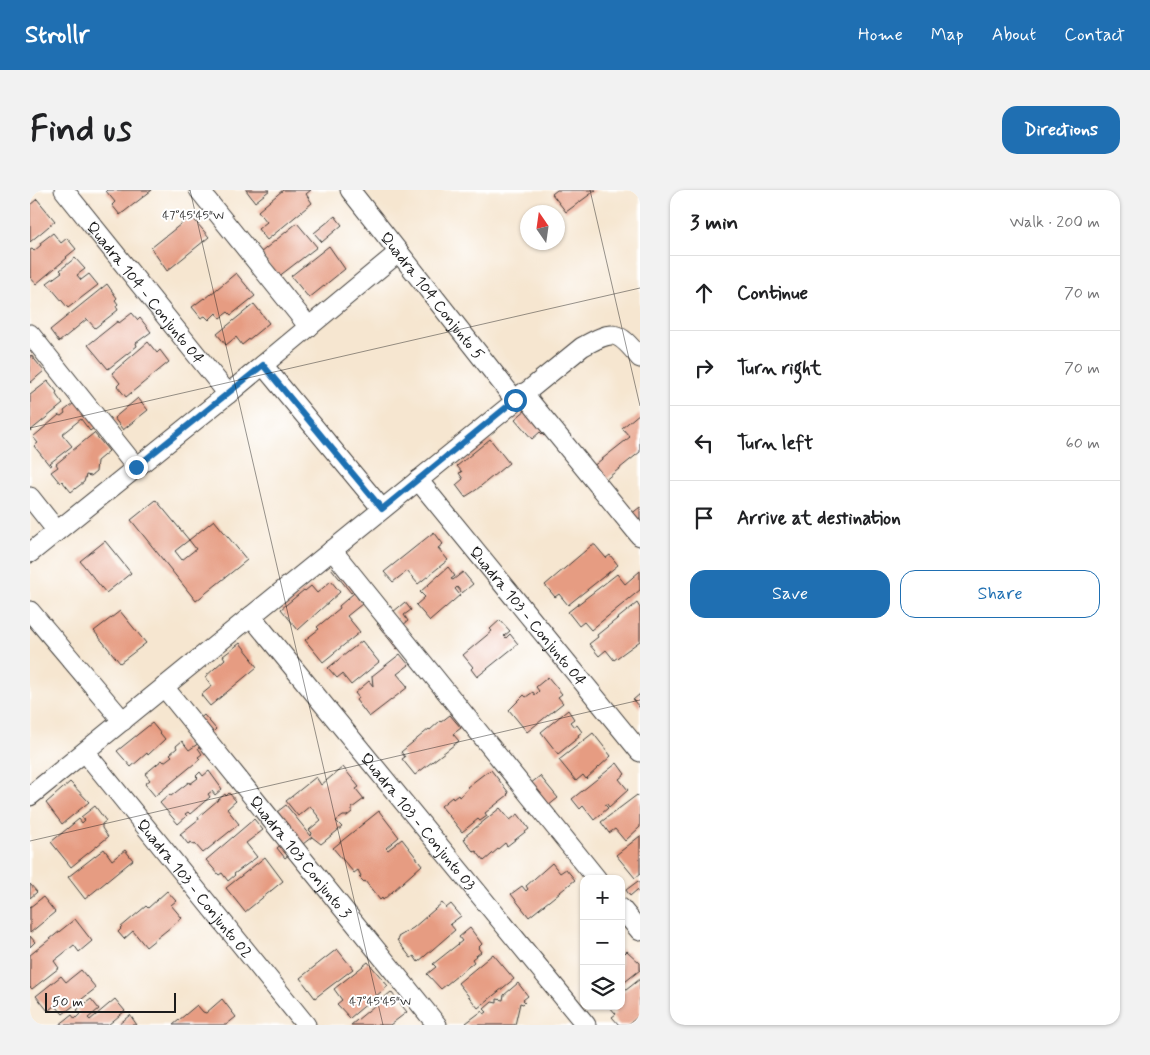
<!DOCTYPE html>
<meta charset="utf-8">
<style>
:root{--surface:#fff;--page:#f2f2f2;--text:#202124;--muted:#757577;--line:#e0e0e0;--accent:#1f6fb2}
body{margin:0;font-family:Mynerve,sans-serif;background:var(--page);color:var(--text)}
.controls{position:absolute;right:15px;bottom:15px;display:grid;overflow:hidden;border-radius:10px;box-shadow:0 1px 4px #0004}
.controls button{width:45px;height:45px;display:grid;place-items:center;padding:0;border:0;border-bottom:1px solid var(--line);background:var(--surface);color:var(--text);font:25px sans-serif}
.compass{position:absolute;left:490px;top:15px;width:45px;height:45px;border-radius:50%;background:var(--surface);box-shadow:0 1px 4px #0004;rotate:347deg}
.scale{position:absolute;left:15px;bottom:12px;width:131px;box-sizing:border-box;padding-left:5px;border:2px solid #1c1c1c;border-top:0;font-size:14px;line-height:18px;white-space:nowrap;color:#1c1c1c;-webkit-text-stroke:4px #fff;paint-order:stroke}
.stop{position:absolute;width:15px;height:15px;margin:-11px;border:4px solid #1f6fb2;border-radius:50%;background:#fff}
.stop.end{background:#1f6fb2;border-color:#fff;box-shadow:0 1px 5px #0008}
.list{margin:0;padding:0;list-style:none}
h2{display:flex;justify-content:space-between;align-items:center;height:65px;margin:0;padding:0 20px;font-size:21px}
h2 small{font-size:16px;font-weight:400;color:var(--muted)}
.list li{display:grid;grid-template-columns:32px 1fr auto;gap:15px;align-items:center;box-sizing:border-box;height:75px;padding:0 20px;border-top:1px solid var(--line)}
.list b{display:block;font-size:19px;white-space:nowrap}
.list em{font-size:16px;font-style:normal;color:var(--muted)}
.actions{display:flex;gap:10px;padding:15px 20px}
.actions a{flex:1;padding:11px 0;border:1px solid var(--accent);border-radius:15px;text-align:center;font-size:18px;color:var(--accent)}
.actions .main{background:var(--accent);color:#fff}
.icon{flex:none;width:28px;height:28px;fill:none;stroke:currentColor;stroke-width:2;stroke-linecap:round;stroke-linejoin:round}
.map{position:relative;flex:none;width:610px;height:835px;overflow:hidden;border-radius:15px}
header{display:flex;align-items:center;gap:30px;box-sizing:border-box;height:70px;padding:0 25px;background:var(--accent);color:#fff}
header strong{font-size:24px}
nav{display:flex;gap:28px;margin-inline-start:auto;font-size:18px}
.intro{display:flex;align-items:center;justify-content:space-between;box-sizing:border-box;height:120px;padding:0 30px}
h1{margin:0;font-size:35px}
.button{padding:12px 22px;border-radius:15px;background:var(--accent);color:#fff;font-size:18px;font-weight:700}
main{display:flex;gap:30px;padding:0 30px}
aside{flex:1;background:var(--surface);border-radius:15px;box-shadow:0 1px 4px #0004}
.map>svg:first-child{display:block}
</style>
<header>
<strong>Strollr</strong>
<nav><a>Home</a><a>Map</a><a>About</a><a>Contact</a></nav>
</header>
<div class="intro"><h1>Find us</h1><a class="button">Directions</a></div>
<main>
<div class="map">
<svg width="610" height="835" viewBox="0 0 610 835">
<rect width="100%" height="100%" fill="#fff"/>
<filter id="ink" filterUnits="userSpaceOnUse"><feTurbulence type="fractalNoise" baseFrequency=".02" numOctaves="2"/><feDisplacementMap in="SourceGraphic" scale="10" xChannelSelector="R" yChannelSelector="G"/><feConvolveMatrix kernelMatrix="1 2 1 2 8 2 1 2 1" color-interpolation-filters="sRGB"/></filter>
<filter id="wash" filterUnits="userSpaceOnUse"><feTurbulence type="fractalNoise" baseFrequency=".0096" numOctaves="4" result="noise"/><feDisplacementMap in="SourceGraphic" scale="20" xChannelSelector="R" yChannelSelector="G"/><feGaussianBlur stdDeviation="1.12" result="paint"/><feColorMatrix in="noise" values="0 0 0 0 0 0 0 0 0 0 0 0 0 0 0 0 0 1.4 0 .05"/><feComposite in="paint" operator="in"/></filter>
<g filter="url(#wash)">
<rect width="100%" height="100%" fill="#f6e6d0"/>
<g id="blocks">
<path fill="#e69c82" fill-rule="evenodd" d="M77,0H122L90,25L82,15L85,12L76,1Z
M216,0H240L225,12Z
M253,0H281L276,4L282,13L237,50L228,39L237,32L228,21Z
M527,0H566L536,22L522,4Z
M7,9L25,31L0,52V15Z
M161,26L179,47L137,81L121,58Z
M305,26L312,35L292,52L284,43Z
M267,33L287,57L248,87L230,63Z
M23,43L31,53L37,48L46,59L36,67L37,68L6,94L0,87V60L2,59L4,61L11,55L10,53Z
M299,56L315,79L279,108L261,86Z
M45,68L55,79L47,85L51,90L59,84L68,95L38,118L17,93L32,82L30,80Z
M206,83L225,106L201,125L198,122L190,128L186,123L179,130L175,126L171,128L162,117L174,108L175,109Z
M77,94L87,108L85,110L88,114L86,116L88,120L65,138L57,129L29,152L20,140Z
M224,114L239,133L212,155L206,147L196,155L187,144Z
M102,123L108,130L110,128L121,142L106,153L107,156L78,179L58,155L88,131L89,133Z
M118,152L127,163L130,160L139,172L96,207L87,196L90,193L82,183Z
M1,165L14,181L0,193V166Z
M18,191L27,202L26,203L27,206L33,214L0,241V205Z
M53,206L73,231L60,241L51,229L32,244L42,256L20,273L22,275L20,276L4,256L8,253L3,247L29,225L31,226L35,223L34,221Z
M108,208L118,220L93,240L84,228Z
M503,214L523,238L514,246L510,242L502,249L485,229Z
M610,223V262L574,291L562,277L600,247L592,238Z
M64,243L79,261L67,271L66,282L61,286L56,285L54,292L41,302L32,291L30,293L21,282L28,277L26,274Z
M460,249L479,273L446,300L435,307L426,295L433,289L429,283L432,282L427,276Z
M126,310L159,350L184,330L217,370L166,411L101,330ZM159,350L166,359L152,370L145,361Z
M610,317V337L600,325Z
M404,342L413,354L408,358L418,370L388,394L377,381L363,392L354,382Z
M75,351L101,383L76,403L50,371Z
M562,355H565L576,368L580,365L588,375L538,415L529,404L525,407L515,395Z
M311,370L331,394L321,403L301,378Z
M418,377L425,386L421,389L423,390L433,382L443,394L432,403L427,397L425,399L430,405L400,431L386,415L395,407L390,402Z
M610,381V400L561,440L554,432L549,436L538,422L587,384L595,394Z
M301,391L310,402L268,440L251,419L274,400L275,401L281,396L287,403Z
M324,403L332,414L317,426L330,442L293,472L275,450L289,439L287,437L310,418L309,416Z
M375,412L381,420L374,425L378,431L373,435L363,422Z
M607,413L610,418V451L584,470L576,460L569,466L559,454L568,447L567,445Z
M90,421L116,453L90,473L64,441Z
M358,426L377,451L367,459L347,434Z
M470,430L480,441L474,446L476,448L480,444L488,454L447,487L441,479L443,477L433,465L462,441L460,439Z
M332,451L349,472L321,495L312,484L307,488L298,478Z
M210,453L222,468L221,469L227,477L180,516L171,505L182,496L175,487L195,469L193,466Z
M370,464L379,475L367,484L378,497L339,527L326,510L329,508L325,503L339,491L343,496L342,486Z
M518,487L532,504L528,507L533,513L497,542L479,520L494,505L496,507L503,502L505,505L509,501L506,497Z
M610,504V518L603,510Z
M538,520L544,529L540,532L544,537L547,535L552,542L548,545L549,547L528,564L511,542Z
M174,525L186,539L180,545L168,530Z
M420,525L431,538L423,544L429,551L385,585L372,569L375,567L371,562L399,539L400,540L410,531L411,532Z
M122,533L135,549L118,565L117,563L101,577L87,561Z
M563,543L581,566L556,589L553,585L546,591L529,570Z
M152,551L159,560L169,553L171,556L168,558L172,564L168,567L170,569L125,606L115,594L120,590L115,584L132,570L134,572L142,566L140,564L147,558L146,556Z
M587,573L595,584L589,589L598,600L579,617L577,614L575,615L578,618L564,630L553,616L550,619L542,609Z
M313,577L329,597L326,599L334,609L322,618V622L317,626H313L306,631L312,637L291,654L282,647L273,654L247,622L256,615L281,646L282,643L279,640L291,630L280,616L268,626L256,611L286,587L291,595Z
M461,580L479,603L477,604L478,605L455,623L457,626L450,631L448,629L432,642L411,616L422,607L423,609L428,605L429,607L439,598L437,597L458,581L459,582Z
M179,581L192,599L185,605L182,601L178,604L180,607L160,624L158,622L155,624L157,626L148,634L130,613L140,604L141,606L159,592L160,594L168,588L166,586L170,582L173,586Z
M510,586L528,608L518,616L500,594Z
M40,592L59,612L32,634L16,613Z
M199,603L206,611L197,619L209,634L173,663L165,654L163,655L161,652L158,654L150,644L169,629L168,627L195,604L196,606Z
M607,605L610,608V637L595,651L585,639L579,643L571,632Z
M65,616L76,631L72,634V638L78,647L41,677L21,652L49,629L52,633L55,630L51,627Z
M470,618L480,630L488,624L499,639L477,656L475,653L454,671L446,661L444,662L442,660L434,649L436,648L434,647Z
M349,621L369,647L356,658L358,660L372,649L392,675L353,710L352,708L350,710L335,691L334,692L329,687L331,686L328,680L324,683L303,658Z
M224,629L233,640L216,653L227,667L204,684L205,685L198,691L192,683L189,685L176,670Z
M610,646V684L605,688L586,665Z
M259,648L267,658L255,668L247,658Z
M74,659L82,670L95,660L103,670L55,709L38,687Z
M235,667L253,691L215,722L196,698Z
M522,673L530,683L536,679L545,690L499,727L481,704L492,696L496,701L498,699L496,696Z
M608,691L610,694V704L607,700L600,706L596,700Z
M0,694L7,702L0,708Z
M137,701L146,711L141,715L152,728L116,757L103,741L94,749L88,742L91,739L90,738L116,716L118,718Z
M13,707L25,722L0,743V717Z
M412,713L416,718L421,714L431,726L420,734L425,740L388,772L384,766L381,768L367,750L369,749L368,747L383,738Z
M45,729L62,751L49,762L44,755L24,771L29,778L2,799L0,797V765Z
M440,738L452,754L448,758L451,762L442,769L444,772L411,799L397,784L406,777L403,774L432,751L429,747Z
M0,746L5,752L0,757Z
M591,758L595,763L597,761L610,773V780L591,795Z
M307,759L323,779L285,808L270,788Z
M463,764L484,789L448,818L428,793Z
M338,772L358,796L320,828L307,814L312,810L304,799Z
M51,780L66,798L33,824L25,815L18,821L6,806L31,786L36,792Z
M610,789V825L598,835H589L582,827L586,824L579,816H591V804Z
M488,793L498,806L493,810L495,812L493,814L490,813L485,835H438L436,833L452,821L454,824L457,822L454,819L462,812L467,813V809L473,810L474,805Z
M361,802L377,822L360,835H321Z
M61,809L69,819L58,828L60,830L85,809L95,821L78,835H29L42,825L45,829L50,824L47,820Z
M192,809L206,827L196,835H143L167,815L173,822L176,823Z
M100,825L107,835H88Z"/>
</g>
</g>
<g filter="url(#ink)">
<use href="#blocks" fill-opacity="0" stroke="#3d3a37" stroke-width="1"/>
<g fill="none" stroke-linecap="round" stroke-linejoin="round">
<g stroke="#3d3a37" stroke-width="21">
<g id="minor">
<path id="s1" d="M34,0L198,204"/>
<path d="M169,0L279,137"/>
<path id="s2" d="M320,0L485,210"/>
<path d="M0,144L106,277"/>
<path d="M233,175L352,319"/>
<path d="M493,203L610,346"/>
<path id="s3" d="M388,290L610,562"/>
<path d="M0,307L27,341"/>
<path d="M302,360L567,689"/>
<path d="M0,363L198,204L369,62"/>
<path d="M0,421L93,531"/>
<path id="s4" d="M221,426L556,835"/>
<path id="s5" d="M134,497L407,835"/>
<path id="s6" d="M55,562L276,835"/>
<path d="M0,606L552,157C583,140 587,139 610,168"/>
<path d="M591,718L610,741"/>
</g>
</g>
<use href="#minor" stroke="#fff" stroke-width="19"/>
</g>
</g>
<g fill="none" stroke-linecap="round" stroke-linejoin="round" filter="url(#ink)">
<path stroke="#1f6fb2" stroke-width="6" d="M106,277L233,175L352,319L485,210"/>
</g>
<path fill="none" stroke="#1c1c1c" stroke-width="1" stroke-opacity="0.45" d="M160,0L353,835M560,0L610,216M0,238L610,98M0,651L610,510"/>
<g text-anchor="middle" stroke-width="4" stroke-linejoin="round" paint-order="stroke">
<g font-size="16" fill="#1c1c1c" stroke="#fff">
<text dy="6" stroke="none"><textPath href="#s1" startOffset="131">Quadra 104 - Conjunto 04</textPath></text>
<text dy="6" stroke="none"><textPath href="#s2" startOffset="134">Quadra 104 Conjunto 5</textPath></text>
<text dy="6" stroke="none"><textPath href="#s3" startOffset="175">Quadra 103 - Conjunto 04</textPath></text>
<text dy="6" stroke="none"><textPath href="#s4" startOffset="265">Quadra 103 - Conjunto 03</textPath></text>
<text dy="6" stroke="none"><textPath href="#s5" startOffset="218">Quadra 103 Conjunto 3</textPath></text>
<text dy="6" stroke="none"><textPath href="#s6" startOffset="175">Quadra 103 - Conjunto 02</textPath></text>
</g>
</g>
<g font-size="12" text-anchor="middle" fill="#1c1c1c" stroke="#fff" stroke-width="4" stroke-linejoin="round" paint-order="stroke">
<text x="163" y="29">47°45'45"W</text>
<text x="350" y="815">47°45'45"W</text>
</g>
</svg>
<div class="controls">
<button>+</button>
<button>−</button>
<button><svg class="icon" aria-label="layers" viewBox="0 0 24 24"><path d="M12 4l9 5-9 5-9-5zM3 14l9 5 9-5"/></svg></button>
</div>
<svg class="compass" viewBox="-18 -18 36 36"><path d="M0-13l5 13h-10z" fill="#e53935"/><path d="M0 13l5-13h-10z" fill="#757577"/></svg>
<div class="scale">50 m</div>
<div class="stop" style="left:485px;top:210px"></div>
<div class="stop end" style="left:106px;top:277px"></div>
</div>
<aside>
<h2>3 min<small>Walk · 200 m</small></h2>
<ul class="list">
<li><svg class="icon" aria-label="ahead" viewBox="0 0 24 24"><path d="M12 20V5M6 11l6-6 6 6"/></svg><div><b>Continue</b></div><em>70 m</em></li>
<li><svg class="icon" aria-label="right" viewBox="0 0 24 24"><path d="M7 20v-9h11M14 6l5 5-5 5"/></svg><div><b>Turn right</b></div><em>70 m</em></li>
<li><svg class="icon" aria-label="left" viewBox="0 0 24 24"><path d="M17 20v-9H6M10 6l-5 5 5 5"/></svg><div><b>Turn left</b></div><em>60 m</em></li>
<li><svg class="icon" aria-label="arrive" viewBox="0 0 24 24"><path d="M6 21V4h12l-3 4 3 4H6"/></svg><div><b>Arrive at destination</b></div></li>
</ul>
<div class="actions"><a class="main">Save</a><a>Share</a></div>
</aside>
</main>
